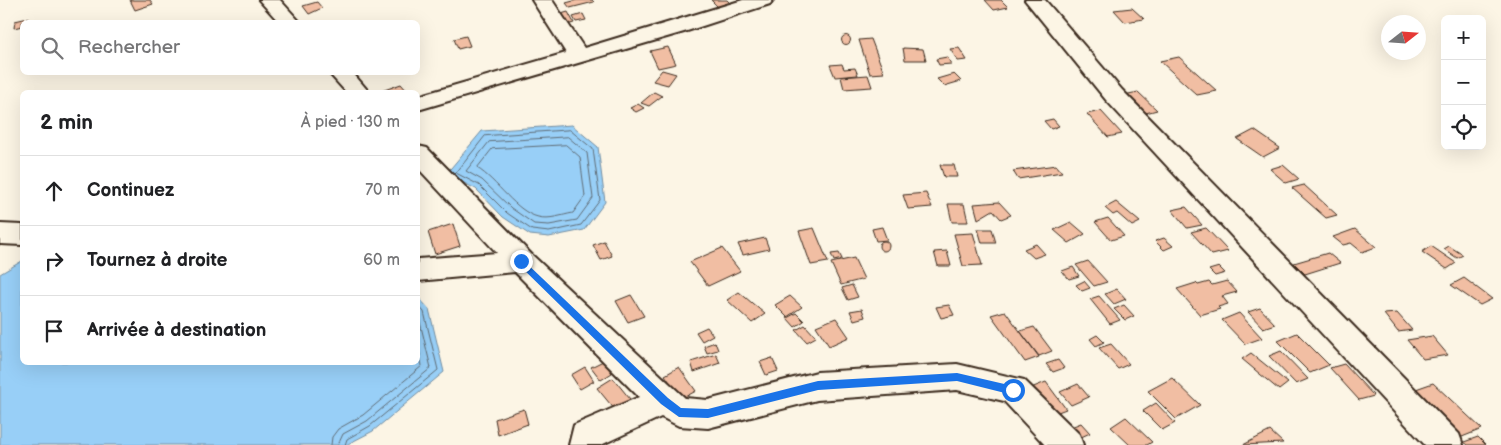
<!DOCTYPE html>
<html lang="fr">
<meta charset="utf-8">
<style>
:root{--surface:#fff;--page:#f6f6f6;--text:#202124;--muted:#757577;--line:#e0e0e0}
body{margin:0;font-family:"Balsamiq Sans",sans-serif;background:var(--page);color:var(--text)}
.controls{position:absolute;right:15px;top:15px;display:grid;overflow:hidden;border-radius:8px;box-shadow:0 5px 20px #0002}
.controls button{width:45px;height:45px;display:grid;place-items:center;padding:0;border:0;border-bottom:1px solid var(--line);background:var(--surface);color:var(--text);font:25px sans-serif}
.compass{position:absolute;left:1381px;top:15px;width:45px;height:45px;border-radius:50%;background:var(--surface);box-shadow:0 5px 20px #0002;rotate:73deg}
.stop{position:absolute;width:15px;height:15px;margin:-11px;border:4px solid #1a73e8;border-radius:50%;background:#fff}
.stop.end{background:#1a73e8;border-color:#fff;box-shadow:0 1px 5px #0008}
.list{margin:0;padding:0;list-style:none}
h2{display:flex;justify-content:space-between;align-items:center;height:65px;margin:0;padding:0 20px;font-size:21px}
h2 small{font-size:16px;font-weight:400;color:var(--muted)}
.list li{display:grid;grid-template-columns:32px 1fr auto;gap:15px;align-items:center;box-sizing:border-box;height:70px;padding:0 20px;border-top:1px solid var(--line)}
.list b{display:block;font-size:19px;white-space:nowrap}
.list em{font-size:16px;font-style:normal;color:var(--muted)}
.icon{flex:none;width:28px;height:28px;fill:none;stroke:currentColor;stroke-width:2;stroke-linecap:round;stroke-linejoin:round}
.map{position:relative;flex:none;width:1501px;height:445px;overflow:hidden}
.search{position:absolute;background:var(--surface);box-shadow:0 5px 20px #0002;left:20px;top:20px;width:400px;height:55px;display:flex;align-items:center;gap:12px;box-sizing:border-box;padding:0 18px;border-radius:8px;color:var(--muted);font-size:19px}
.panel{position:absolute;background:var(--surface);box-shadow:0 5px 20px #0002;left:20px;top:90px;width:400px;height:275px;border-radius:8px}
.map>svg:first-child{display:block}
</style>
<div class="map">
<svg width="1501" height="445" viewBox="0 0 1501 445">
<rect width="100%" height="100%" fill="#fcf5e5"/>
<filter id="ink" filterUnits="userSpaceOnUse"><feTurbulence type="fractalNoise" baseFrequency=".02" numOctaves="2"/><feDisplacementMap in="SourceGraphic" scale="10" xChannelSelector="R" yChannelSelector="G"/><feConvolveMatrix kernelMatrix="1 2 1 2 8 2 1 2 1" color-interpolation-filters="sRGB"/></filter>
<g filter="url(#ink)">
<path fill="#98cff7" stroke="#738da0" d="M572,125L598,147L605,202L584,230L549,237L530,235L503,217L476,189L446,174L482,131Z
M22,261V362H418V297L429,309L444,372L373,431L346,445H0V274Z"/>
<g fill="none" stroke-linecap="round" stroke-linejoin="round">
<path stroke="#606c75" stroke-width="1" d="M570,130L593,149L600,200L581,225L549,232L532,230L507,213L479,185L456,173L485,136Z
M568,137L587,153L593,198L577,220L549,225L534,224L511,208L482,180L466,171L489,142Z
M566,145L580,157L585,196L573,213C562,215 549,220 538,217C516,212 497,180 477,168L492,149Z
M331,445L332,437L338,429L363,415L422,366L418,343
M338,445L343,434L367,421L431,368L418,314
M345,445L347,439L370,426L438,370L424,312L418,305"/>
</g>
<path fill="#f1bea3" stroke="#3b2a1e" d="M130,0H150L153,4L135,10Z
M577,0H592L594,2L570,8L566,3Z
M711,0H727L731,4L719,8Z
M985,0H1001L1008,7L994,10Z
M317,2L322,8L309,14L303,6Z
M1132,8L1144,19L1125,22L1114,10Z
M568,12L574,23L566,25L561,14Z
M583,14L586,20L576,22L573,17Z
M28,18L27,22H22V26L14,28L15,21Z
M841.5 40a4.5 4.5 0 1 1 9 0a4.5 4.5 0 1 1-9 0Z
M466,36L470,46L458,49L454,39Z
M871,39L884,73L870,74L859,40Z
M668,47L676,64L658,68L650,51Z
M903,48L923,49L926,60H905Z
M959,48L967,60L958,61L950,49Z
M947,57L951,64L939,65L936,59Z
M1179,57L1217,91L1197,95L1160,61Z
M842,64L844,69L855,68L858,75L835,77L830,65Z
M662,70L676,74L668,85L653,81Z
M954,74L961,81L944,86L937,79Z
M868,75L872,87L844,89L841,77Z
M401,84L408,92H379Z
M654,92L662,96L649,106L641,103Z
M1138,92L1157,110L1142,114L1124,95Z
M638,104L644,108L636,112L630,108Z
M1101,111L1122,134L1108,137L1087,114Z
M1053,119L1059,126L1051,129L1044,121Z
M1254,130L1280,148L1263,157L1237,139Z
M940,165H954L957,177H944Z
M1056,165L1062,172L1018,179L1013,171Z
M1283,165L1299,179L1286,183L1270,169Z
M1304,185L1337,215L1326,218L1292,188Z
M926,193L932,207L908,209L903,195Z
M999,202L1011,215L1001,219L993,210L978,219L974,204Z
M1116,202L1140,222L1132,226L1117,213L1113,215L1105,208Z
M948,204H964L968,222H952Z
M1186,207L1202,225L1187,228L1172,210Z
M1108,218L1124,236L1111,240L1095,222Z
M1071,222L1085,234L1069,243L1054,230Z
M453,224L460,246L435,254L428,232Z
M882,227L887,240L876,241L872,229Z
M814,228L828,262L811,265L799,231Z
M1206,228L1228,251L1212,255L1191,232Z
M978,229H992L996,243H982Z
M1355,229L1376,247L1362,252L1351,243L1343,245L1333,237Z
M973,233L982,265L963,266L954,234Z
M765,238L769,249L743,255L738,244Z
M1164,238L1173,246L1164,250L1155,241Z
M604,241L612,256L601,260L593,245Z
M879 246a5 5 0 1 1 10 0a5 5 0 1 1-10 0Z
M1036,244L1045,254L1034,258L1024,249Z
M1431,246L1456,263L1447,269L1422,252Z
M1449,246L1463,255L1457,258L1444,249Z
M722,248L740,271L708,286L690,262Z
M947,251L951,266H938L934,252Z
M839,253L842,259L834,261L831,254Z
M1328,253L1340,263L1305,274L1294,263Z
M854,258L864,279L841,285L831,263Z
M1088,261L1107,282L1094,286L1076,265Z
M1073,267L1079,276L1069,279L1062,271Z
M1219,267L1225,273L1215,276L1209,270Z
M1464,278L1492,299L1480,305L1451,285Z
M1084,281L1090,288L1082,291L1076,285Z
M1227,281L1237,292L1222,296L1228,304L1218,307L1220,309L1200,315L1177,289L1196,283L1198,285L1209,282L1212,285Z
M852,285L858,297L848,300L842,288Z
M1117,289L1126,299L1114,304L1105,294Z
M739,292L765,314L752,323L727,300Z
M631,295L644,316L628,322L616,301Z
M790,296L802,307L787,317L775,305Z
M1099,296L1120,320L1110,324L1090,299Z
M949,305L954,315L941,318L936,307Z
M1124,305L1134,316L1125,320L1114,309Z
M1260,308L1275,324L1263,328L1248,312Z
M862,309L865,317L854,320L850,311Z
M1005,311L1039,357L1025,362L991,315Z
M796,313L804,321L795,327L787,318Z
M1239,313L1262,338L1245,344L1222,320Z
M1397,313L1412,330L1398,332L1384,314Z
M836,318L849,337L829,346L816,326Z
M805,325L816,337L807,342L796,330Z
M707,327L713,335L702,341L696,332Z
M1034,327L1052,351L1039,356L1020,331Z
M1297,333L1329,365L1310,373L1278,341Z
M1097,335L1104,342L1096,346L1090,339Z
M1432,336L1448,355L1423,359L1407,340Z
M715,342L718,350L707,353L704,346Z
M1111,344L1129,364L1118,369L1099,348Z
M1281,351L1308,379L1296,384L1269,356Z
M1251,353L1288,383L1279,390L1242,359Z
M716,354L720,363L694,372L691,362Z
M772,358L778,371L766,375L760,362Z
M1058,360L1064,368L1053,372L1046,364Z
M603,361L612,373L601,380L591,367Z
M1344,364L1374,396L1359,400L1330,368Z
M585,367L594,381L580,389L571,375Z
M679,367L696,391L681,399L665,375Z
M613,378L630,399L615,410L597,388Z
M1172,378L1200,405L1176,419L1148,391Z
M1046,382L1066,409L1050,415L1031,388Z
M1433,383L1482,429L1462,437L1413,390Z
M1078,384L1089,397L1071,405L1060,392Z
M1156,403L1175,423L1162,430L1143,411Z
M524,409L528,424L498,435L495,419Z
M1126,417L1152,442L1147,445H1130L1111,427Z
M1081,423L1090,433L1079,438L1071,427Z
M1270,431L1283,443L1243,445Z
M1478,437L1486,445H1468L1464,442Z"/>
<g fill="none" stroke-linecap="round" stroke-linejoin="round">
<g stroke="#3b2a1e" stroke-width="4">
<path id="minor" d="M259,0H280L300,22H279Z
M532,0H552L584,48L743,0H773L770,4L684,32L418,110V96L566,53Z
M1025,0H1045L1122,90L1459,434L1463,445H1425L1106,100Z
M328,72H352L369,92H346Z
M418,146L427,148L531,254L685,398L708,400L817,372L957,364L1024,380L1079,434L1083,445H1045L1004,401L957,390L817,400L708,428L679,426L661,417L601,445H569L574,425L639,397L515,272L418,281V259L497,253L418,168Z
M0,224L22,225V245L0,244Z"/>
</g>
<use href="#minor" fill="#fcf5e5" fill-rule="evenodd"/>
</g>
</g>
<path fill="#1a73e8" d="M521,258L668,398L681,408L708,409L818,381L957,373L1013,386L1018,390L1013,395L957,381L818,390L708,418L679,417L661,404L518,264L517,261Z"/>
</svg>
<div class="controls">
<button>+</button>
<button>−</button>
<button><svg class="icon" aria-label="locate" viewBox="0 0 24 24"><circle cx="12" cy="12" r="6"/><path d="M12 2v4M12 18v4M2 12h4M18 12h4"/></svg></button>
</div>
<svg class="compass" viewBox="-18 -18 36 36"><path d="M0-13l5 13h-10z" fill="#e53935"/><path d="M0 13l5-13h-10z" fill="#757577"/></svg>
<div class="stop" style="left:1013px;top:390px"></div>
<div class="stop end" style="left:521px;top:261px"></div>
<div class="search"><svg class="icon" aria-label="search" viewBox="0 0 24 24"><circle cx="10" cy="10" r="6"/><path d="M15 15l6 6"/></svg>Rechercher</div>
<section class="panel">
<h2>2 min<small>À pied · 130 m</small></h2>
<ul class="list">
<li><svg class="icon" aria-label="ahead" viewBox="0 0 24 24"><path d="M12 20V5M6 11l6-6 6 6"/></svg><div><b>Continuez</b></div><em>70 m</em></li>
<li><svg class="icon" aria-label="right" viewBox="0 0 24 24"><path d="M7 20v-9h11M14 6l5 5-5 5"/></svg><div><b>Tournez à droite</b></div><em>60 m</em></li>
<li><svg class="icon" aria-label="arrive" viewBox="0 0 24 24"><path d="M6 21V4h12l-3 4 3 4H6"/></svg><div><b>Arrivée à destination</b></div></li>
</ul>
</section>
</div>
